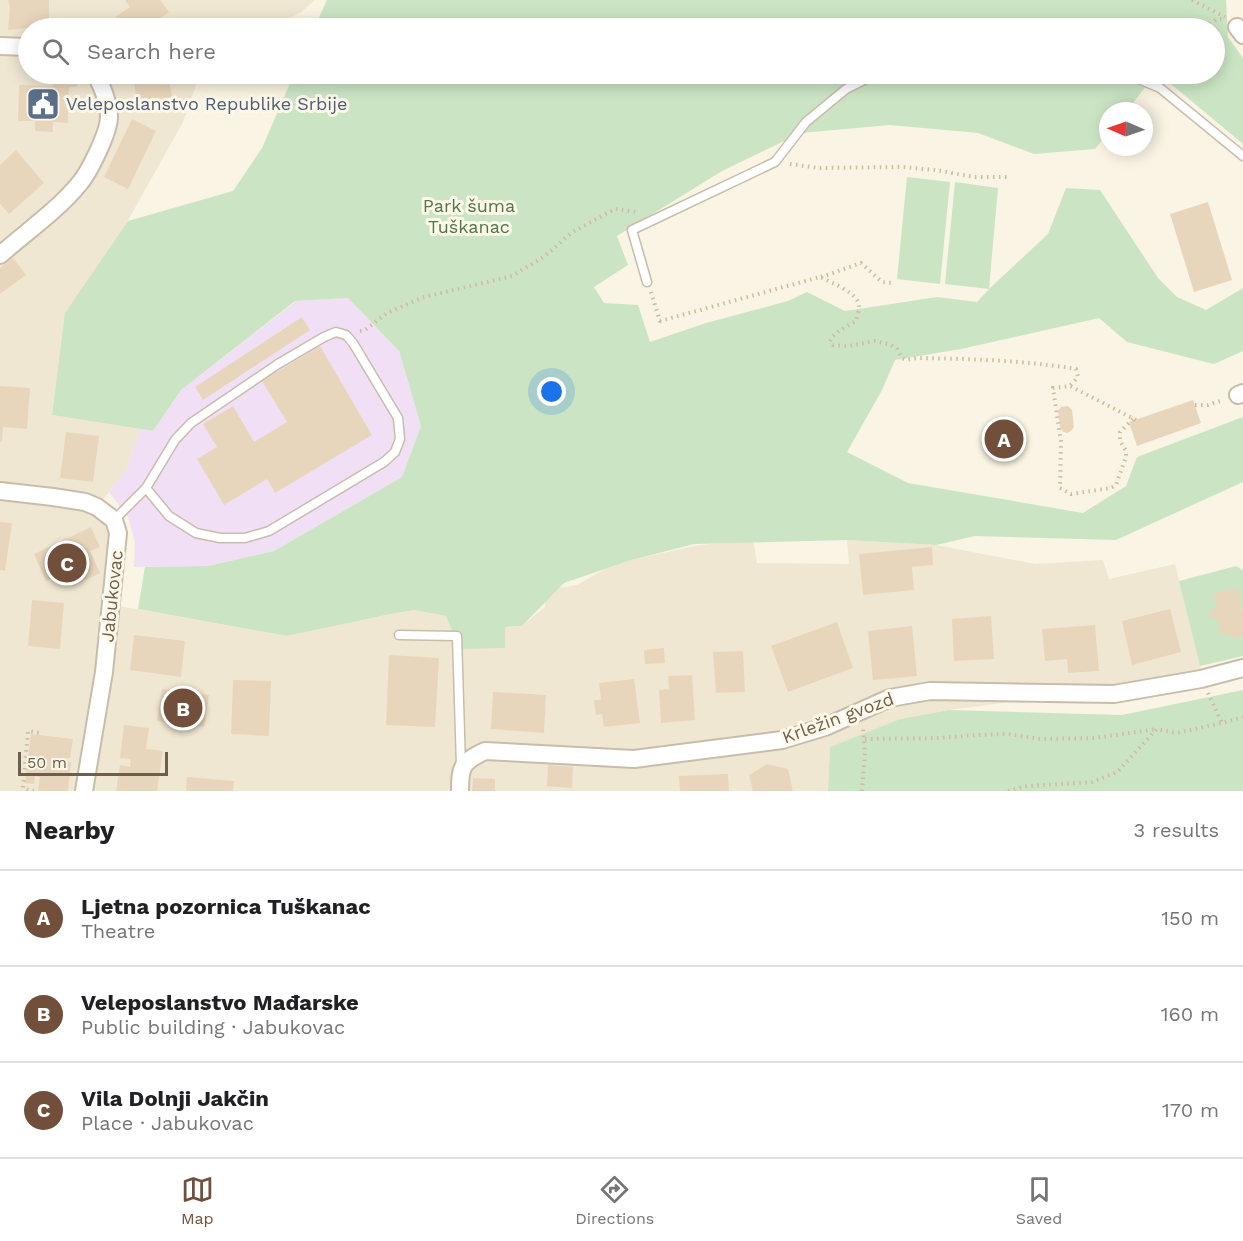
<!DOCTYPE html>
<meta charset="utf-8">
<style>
:root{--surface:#fff;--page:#f2f2f2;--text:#202124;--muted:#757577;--line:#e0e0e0;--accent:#714f3a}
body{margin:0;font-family:"Work Sans",sans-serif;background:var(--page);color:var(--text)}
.compass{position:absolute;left:1099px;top:102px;width:54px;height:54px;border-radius:50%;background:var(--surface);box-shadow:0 3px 15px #0003;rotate:272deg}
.scale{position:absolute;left:18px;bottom:15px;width:150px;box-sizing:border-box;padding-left:6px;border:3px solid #6e5e4c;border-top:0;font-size:16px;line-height:21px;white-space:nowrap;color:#6e5e4c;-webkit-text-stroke:4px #fdf8e9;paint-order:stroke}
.you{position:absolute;left:552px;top:392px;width:21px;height:21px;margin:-15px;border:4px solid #fff;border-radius:50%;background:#1a73e8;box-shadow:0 0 0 9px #1a73e833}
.badge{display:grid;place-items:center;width:39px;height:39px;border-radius:50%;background:var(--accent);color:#fff;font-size:20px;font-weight:700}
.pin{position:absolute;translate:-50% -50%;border:3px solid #fff;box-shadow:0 2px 6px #0006}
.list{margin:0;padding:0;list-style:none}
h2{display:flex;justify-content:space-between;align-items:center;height:78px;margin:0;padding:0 24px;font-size:26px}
h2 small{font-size:20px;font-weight:400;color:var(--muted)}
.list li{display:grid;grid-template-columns:39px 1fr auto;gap:18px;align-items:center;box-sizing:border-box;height:96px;padding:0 24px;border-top:2px solid var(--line)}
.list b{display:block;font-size:22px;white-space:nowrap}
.list p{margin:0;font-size:20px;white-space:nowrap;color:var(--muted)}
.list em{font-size:20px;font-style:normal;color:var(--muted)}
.icon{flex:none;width:33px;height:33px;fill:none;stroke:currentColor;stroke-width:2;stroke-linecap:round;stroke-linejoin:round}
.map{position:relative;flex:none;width:1243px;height:791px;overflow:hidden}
.search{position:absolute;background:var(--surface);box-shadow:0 3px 15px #0003;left:18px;right:18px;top:18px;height:66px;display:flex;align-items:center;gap:15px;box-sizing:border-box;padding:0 21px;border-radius:33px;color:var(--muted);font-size:22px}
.sheet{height:366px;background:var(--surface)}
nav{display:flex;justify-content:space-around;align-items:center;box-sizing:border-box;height:84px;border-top:2px solid var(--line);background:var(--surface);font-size:16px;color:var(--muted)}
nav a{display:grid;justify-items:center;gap:3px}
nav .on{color:var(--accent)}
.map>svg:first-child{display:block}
</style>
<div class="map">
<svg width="1243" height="791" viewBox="0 0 1243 791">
<rect width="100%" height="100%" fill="#f9f4e3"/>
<path fill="#f0e7d2" d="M0,0H315L301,12L271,28H28V74H200L183,122L121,233L57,378L52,415L140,429L127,469L93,512L110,524L108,604L287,636L391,614L414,610L446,616L504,648L505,627L522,626L545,607V590L577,585L614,564L694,546L753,539L757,563L849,564L847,540L936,545L1035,564L1103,560L1109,579L1175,564L1201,670L1150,682L1111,689L949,710L900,719L830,747L828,791H0Z"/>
<path fill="#f1e0f5" d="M348,298L399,351L421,426L402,477L274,551L208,566L134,567L135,542L128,517L109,492L127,469L140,429L153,431L181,390L296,301Z"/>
<path fill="#cbe5c4" d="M327,0H1226L1228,37L1243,58V144L1159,74H1214V28H314Z
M294,74H1155L1127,111H1108V133L1095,149L1034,154L978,133L890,125L801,133L722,171L617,236L628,265L594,287L604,303L638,305L650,342L706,323L788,301L807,292L845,311L937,297L977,302L989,289L945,284L955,182L998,188L989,289L1048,234L1066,188L1100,190L1158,278L1177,297L1206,310L1243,288V351L1214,364L1127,342L1099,318L961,349L895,360L882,390L847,452L908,483L1083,513L1126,486L1137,457L1243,417V482L1116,540L975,536L936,545L847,540L694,544L628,561L564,583L522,626L505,627V648L460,649L446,616L414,610L391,614L287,636L138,609L145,567L208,566L274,551L402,477L421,426L399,351L348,298L295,301L181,390L153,431L52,415L65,313L128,221L233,191L262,148Z
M907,177L950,182L940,284L897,279Z
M1236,566L1243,570V656L1200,666L1179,581Z
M1243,690V791H828L830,747L900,719L949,710L1122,715Z"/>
<path fill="#e8d6bc" d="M8,0H49V26L8,30L10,7Z
M125,0H160L169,12L147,28H123L115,17L130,7Z
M52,74H77V87H69L68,123L53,122V132L35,131V121H18L19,85L52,86Z
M133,74H168L172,97L137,102Z
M132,119L156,131L128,189L104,177Z
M16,150L44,183L9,214L0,204V165Z
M1208,202L1232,280L1194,292L1170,214Z
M13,258L26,275L0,294V268Z
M302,317L310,330L203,400L195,387Z
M320,346L372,435L275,493L267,479L224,505L197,459L217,447L203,424L233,406L254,442L287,422L262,381Z
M0,386L30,388L27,429L3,427L2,442H0Z
M1193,400L1201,423L1137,446L1129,422Z
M1068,406L1072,410L1074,427L1071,431L1067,433L1063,432L1060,427L1058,411L1061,407Z
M66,432L99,436L93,482L60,478Z
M0,522L12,523L5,571L0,570Z
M91,527L100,547L90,551L100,573L73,586L66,572L46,581L34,554Z
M932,547L933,565L912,567L914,590L863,595L859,554Z
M1238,588L1243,614V636L1232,638L1231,634L1221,636L1217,618L1211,619L1209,610L1217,609L1213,594Z
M32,600L64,603L60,649L28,646Z
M1170,609L1181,652L1132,665L1122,621Z
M991,616L994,659L954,661L952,619Z
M837,622L853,668L788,692L771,646Z
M1095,625L1099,671L1068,673L1067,659L1045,661L1042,629Z
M912,626L917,676L873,680L868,631Z
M134,635L185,641L181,677L130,670Z
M664,648L665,663L645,664L644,650Z
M743,651L745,692L716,693L713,652Z
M389,655L439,658L435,727L386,725Z
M692,675L695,720L661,723L659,690L669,689L668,676Z
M634,679L640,723L604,727L602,714L596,715L594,700H601L599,683Z
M233,680L271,681L269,736L231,734Z
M162,689L209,695L204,727L157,721Z
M493,692L546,695L544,733L491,729Z
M124,725L149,728L146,749L163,751L157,791H116L120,765L130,767L131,759L120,758Z
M31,734L73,739L70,758H65L64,761L71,762L68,791H38L40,777L35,776L34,784L25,783Z
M767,764L788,769L793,791H753L749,775Z
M548,765L573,767L572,788L547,786Z
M728,774L729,791H680L679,776Z
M187,777L234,781L233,791H186Z
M473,778L495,779V791H472Z"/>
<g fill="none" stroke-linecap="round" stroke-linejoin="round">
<g stroke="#c8bdab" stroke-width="11">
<path id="lane" d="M1127,74L1160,88L1243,156
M647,282L632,230L775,162L806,122L846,89L876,74
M114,520L146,488L175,440L191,423L278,364L324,337L336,332L346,335L353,343L398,418L400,439L395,452L384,462L269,531L245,538H220L196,533L169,516L146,488
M399,635L457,636L461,766"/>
</g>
<g stroke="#c8bdab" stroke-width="20">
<path id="street" d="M1237,27L1243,35
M0,46L28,47
M0,255C25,233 59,209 79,184C89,173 109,132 109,117C109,104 102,85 95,74
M1238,395L1243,393
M0,491L53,497L85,502L97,507L114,520L118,533L104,672L84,791
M460,791C460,766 462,762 485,751L634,759L782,740L825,727L890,698L930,691L1114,694L1201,679L1243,668"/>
</g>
<path stroke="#cfbba2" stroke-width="4" stroke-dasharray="1.5 4.5" stroke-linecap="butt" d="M1192,0L1225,17
M1151,28H1152
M1205,28L1217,19H1222
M790,164L818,168L903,167L935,170L975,177H1008
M821,277L861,263L882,282L893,283
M651,292L660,321L820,277C831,283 858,292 859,306C859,310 857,316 856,321L840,330L832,337L830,342L833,345L849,346L875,341L891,345L897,349L902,358L906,360L917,358C970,359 1023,360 1076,369L1078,377L1070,386
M360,331L365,330L387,313L424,297L512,276L545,256L571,233L615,209L636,212
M1195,405H1208L1223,400
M1133,419L1120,432V441L1126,451V457L1116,485L1111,488L1071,494L1060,488L1061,442L1053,388L1070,386L1136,420
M1208,693L1222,723L1243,717
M865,739L939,738L978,735L1007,734L1041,739L1095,738L1157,729
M34,791L28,790L23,788L28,731L40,733
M862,791L865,753L863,729
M1008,791L1027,786L1092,782L1117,772L1157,729L1176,733L1222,723"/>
<use href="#lane" stroke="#fff" stroke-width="8"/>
<use href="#street" stroke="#fff" stroke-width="16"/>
</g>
<defs>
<g id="civic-square" transform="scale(1.725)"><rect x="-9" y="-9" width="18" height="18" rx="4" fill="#5c6f8a" stroke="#fdf8e9"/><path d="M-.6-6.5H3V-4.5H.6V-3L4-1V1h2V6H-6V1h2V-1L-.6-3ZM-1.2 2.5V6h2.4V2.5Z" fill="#fff"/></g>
</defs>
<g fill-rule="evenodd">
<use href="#civic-square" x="43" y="104"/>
</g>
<g text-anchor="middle" stroke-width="6" stroke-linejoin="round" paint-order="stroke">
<g font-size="18" fill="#4e5e75" stroke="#fdf8e9" text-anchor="start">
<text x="66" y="110">Veleposlanstvo Republike Srbije</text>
</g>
<g font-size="18" fill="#4f7849" stroke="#fdf8e9">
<text x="469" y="212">Park šuma<tspan x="469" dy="21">Tuškanac</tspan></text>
</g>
<g font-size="18" fill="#6e5e4c" stroke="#fdf8e9">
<text transform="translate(112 596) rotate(-84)" y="6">Jabukovac</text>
<text transform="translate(838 718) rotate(-20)" y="6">Krležin gvozd</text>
</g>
</g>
</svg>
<svg class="compass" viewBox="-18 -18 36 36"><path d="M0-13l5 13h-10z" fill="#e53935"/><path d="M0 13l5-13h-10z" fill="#757577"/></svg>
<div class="scale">50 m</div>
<div class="you"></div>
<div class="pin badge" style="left:1004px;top:439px">A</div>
<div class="pin badge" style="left:183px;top:708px">B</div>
<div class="pin badge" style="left:67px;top:563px">C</div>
<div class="search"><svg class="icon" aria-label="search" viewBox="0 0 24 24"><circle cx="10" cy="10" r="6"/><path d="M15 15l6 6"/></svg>Search here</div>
</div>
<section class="sheet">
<h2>Nearby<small>3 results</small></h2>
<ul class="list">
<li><span class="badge">A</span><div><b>Ljetna pozornica Tuškanac</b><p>Theatre</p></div><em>150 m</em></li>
<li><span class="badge">B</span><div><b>Veleposlanstvo Mađarske</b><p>Public building · Jabukovac</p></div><em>160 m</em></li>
<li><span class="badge">C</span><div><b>Vila Dolnji Jakčin</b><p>Place · Jabukovac</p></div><em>170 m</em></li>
</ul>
</section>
<nav>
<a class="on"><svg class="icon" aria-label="map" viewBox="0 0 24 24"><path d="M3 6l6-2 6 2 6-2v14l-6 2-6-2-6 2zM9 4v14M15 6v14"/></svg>Map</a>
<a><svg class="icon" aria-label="directions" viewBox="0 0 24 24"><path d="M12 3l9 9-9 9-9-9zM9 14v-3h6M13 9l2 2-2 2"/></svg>Directions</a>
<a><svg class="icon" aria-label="saved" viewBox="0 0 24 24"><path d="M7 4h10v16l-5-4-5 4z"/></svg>Saved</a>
</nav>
